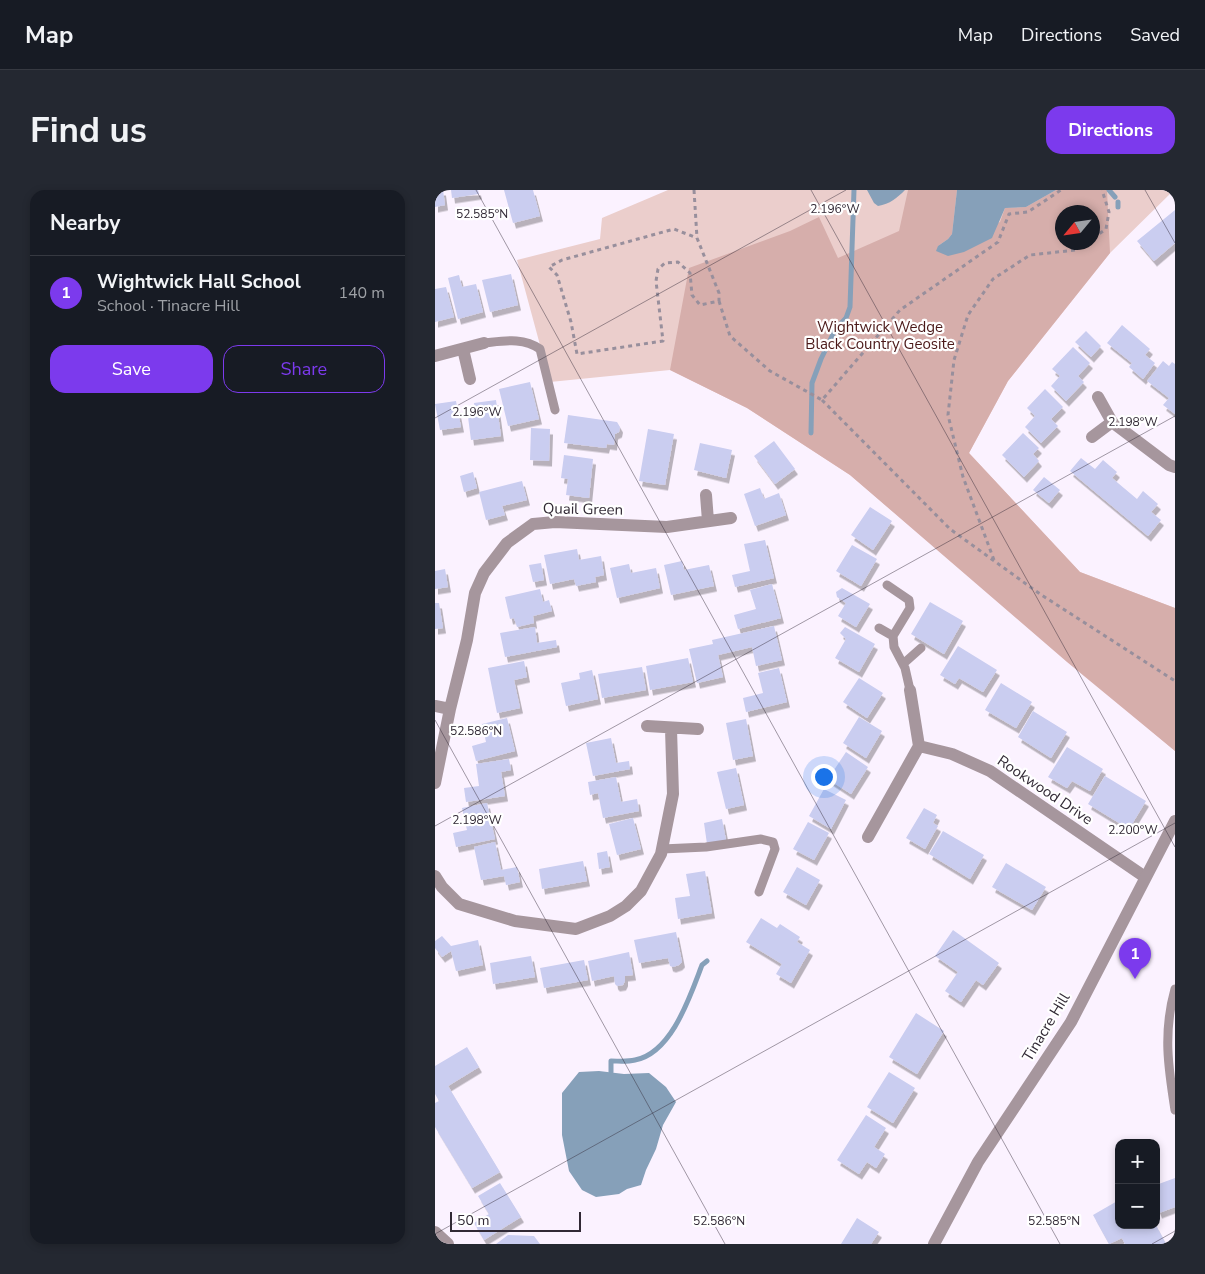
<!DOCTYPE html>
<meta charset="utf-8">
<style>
:root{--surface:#171b24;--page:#242831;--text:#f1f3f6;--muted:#9ea1a6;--line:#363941;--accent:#7c3aed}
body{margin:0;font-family:"Nunito Sans",sans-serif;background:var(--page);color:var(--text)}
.controls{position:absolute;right:15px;bottom:15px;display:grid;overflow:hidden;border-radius:10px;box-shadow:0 2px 8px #0003}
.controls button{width:45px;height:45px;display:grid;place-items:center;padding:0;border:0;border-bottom:1px solid var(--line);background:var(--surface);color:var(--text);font:25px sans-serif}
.compass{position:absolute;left:620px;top:15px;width:45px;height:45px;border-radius:50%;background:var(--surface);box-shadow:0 2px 8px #0003;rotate:241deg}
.scale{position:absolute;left:15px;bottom:12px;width:131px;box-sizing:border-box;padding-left:5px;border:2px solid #312935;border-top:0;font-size:14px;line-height:18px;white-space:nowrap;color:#312935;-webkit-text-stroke:4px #fff;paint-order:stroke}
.you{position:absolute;left:388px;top:586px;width:18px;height:18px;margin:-12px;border:4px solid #fff;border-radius:50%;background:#1a73e8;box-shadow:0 0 0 8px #1a73e833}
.badge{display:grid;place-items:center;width:32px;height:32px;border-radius:50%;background:var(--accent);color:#fff;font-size:16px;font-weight:700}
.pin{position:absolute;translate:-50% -41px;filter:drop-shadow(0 1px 2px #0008)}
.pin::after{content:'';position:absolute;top:26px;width:18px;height:15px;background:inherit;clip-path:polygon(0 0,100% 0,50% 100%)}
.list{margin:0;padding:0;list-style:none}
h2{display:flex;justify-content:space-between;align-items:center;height:65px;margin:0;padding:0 20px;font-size:21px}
h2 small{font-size:16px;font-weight:400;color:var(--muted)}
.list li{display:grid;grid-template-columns:32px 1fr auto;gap:15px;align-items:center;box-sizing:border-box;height:75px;padding:0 20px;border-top:1px solid var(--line)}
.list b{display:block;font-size:19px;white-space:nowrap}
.list p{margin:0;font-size:16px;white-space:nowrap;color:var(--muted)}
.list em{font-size:16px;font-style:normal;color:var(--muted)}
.actions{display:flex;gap:10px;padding:15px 20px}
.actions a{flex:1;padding:11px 0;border:1px solid var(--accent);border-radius:15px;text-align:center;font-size:18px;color:var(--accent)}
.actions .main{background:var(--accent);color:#fff}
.map{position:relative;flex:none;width:740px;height:1054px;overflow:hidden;border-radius:15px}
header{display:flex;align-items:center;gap:30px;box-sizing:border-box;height:70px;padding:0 25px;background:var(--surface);border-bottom:1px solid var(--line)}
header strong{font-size:24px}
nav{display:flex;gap:28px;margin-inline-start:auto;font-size:18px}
.intro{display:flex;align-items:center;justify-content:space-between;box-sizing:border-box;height:120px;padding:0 30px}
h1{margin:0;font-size:35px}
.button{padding:12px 22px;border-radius:15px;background:var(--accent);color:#fff;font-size:18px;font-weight:700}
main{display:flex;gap:30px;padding:0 30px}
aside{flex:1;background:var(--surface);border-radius:15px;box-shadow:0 2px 8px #0003}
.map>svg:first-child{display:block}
</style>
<header>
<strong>Map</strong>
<nav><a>Map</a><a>Directions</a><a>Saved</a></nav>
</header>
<div class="intro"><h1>Find us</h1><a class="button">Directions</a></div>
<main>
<aside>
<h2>Nearby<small></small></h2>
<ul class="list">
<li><span class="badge">1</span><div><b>Wightwick Hall School</b><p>School · Tinacre Hill</p></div><em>140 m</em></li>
</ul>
<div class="actions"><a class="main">Save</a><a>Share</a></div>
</aside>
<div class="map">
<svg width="740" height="1054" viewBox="0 0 740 1054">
<defs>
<filter id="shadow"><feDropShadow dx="3" dy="5.5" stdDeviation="0" flood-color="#0004"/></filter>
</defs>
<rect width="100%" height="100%" fill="#fbf2ff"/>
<path fill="#ebcecc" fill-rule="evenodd" d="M233,0H739L675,63L573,191L534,263L645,382L740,418V561L415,285L312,218L235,180L115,192L82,70L165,49L167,28ZM628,22H658V52H628Z"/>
<path fill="#d6aeab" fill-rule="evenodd" d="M473,0H522L517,44L513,49L503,56L565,32L570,18L591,17L621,0H672L675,63L573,191L534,263L645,382L740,418V561L632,472L415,285L312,218L235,180L254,78L355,41L384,27L403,68L464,41ZM628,22H658V52H628Z"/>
<path fill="#86a0b9" d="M432,0H470C462,8 455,14 443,16L439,13Z
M522,0H621L591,17L570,18L557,48L529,62L513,66L501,61L503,56L513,49L517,44Z
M164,881L189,884L214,883L231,897L241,912L228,935L221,959L211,980L206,995L192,999L184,1004L161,1007L147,1000L134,981L127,945V903L144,882Z"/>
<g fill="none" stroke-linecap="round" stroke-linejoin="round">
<path stroke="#86a0b9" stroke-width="5" d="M674,0L680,7
M683,17V12
M376,243L377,193L386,169L400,140L411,128L415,117L419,0
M176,882V871C184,871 192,872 200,870C237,863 255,806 267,775L272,771"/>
</g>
<path fill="#cacdf0" filter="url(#shadow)" d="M0,0H8L10,15L0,17Z
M16,0H43L44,4L17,8Z
M69,0H98L105,26L78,33Z
M740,20V53L719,71L702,51Z
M76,84L83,115L55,122L47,90Z
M24,85L27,97L41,94L48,122L23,129L13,88Z
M11,97L19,127L0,132V99Z
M687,135L715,159L710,165L720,173L708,189L694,177L697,173L672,153Z
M651,141L666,156L656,167L640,152Z
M638,157L655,173L643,186L649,192L631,211L616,196L625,186L617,179Z
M728,171L734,176L737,172L740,174V224L728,215L734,208L712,191Z
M95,192L104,229L73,236L64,199Z
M610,199L628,217L616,229L623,236L606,253L590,237L600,226L592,218Z
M61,210L66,246L36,250L33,227L41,226L39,213Z
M21,211L26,237L5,240L0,214Z
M133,225L182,232L185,237L184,242L180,244L179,255L172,254L171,258L129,253Z
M96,238L115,239L114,271L95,270Z
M213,239L239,244L230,295L204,291Z
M588,243L604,258L598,264L604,271L589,287L567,265Z
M339,251L360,279L340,294L319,266Z
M265,253L297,260L291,288L259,280Z
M129,265L158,269L154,308L131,305L133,289L126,288Z
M646,268L660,279L668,270L682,282L677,288L702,309L708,301L723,314L716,322L726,330L713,346L635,281Z
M38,282L42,298L29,302L25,286Z
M609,287L625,300L614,313L598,300Z
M87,291L92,310L67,316L70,325L51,330L44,302Z
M325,298L329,309L344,303L351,325L320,336L309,304Z
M435,317L457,331L438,360L416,345Z
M330,350L339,388L300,397L297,385L315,381L309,354Z
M417,355L442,369L426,396L401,381Z
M142,359L144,370L166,366L169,385L160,387L161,392L141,396L139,389L115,394L109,365Z
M247,371L249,380L274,375L279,396L236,405L229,375Z
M106,373L109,390L98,392L94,375Z
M194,374L196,383L221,378L225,398L182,408L175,378Z
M10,379L13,397L0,399V381Z
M337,394L346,428L303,439L299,425L321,419L315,400Z
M407,398L435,414L421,437L403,426L411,413L402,407L401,402Z
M105,399L108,412L114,410L117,421L98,426L99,433L82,437L79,428L75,429L70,407Z
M495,412L528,431L509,464L476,444Z
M0,413H4L8,438L0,439Z
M339,436L347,470L321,476L317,457L283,465L288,487L262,493L254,459L278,454L277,450Z
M100,437L102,453L121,450L122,457L70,467L65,443Z
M410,437L440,454L424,482L400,468L411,449L405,443Z
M523,456L562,480L548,502L524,488L520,494L505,485Z
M253,468L258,492L215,500L211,476Z
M89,471L92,487L79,490L85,518L62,523L53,478Z
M207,477L211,500L167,508L163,484Z
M344,478L352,512L311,522L308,508L328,503L323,483Z
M157,480L163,509L131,516L126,493L145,489L144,483Z
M424,488L448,503L432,528L408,512Z
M566,493L597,512L581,538L550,520Z
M598,521L632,542L616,568L583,547Z
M424,527L447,541L431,568L408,553Z
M72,528L80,561L41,571L37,556L51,552L47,534Z
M311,529L318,566L298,570L291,533Z
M176,548L181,573L194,571L195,579L158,586L151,553Z
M632,557L668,579L655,601L637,591L632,598L613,587Z
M411,562L433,577L416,604L393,589Z
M74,569L76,580L66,582L70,606L31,612L29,598L44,596L41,574Z
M301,578L309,615L291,619L282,582Z
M670,586L711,611L694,639L653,614Z
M181,587L186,612L202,609L204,621L168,628L163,603L155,605L153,592Z
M389,599L411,610L396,639L374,626Z
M52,613L60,649L21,657L18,643L32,640L27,618Z
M489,618L502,625L498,633L503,636L490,659L471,648Z
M198,628L206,659L182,665L174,634Z
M287,629L291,650L272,654L269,633Z
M373,632L394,643L379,670L358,659Z
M508,641L549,665L535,689L494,664Z
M60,652L66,680L82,677L85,692L71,695L69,686L46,690L39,657Z
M172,661L175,677L164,679L162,663Z
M148,671L152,691L107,699L104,679Z
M571,673L611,697L597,720L557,697Z
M362,677L385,690L371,715L348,702Z
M270,681L277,723L243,729L240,708L255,706L251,684Z
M326,728L342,738L345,734L365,747L362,752L375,760L356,793L341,784L347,774L311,752Z
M518,740L564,773L548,795L541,790L526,812L510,801L523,782L500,766Z
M241,742L247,772L244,775L238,777L235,776L233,768L204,773L199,750Z
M7,746L16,756L43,750L48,775L21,781L16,761L7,767L0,758V751Z
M194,762L198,785L190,786V791L188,795L182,796L180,794L179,786L157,791L153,771Z
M96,766L100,787L58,794L55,773Z
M149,770L153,790L109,798L105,778Z
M481,823L509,841L482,884L454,867Z
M32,857L44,877L13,896L65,982L37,998L0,937V913L4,911L0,904V876Z
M454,882L480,898L458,933L432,917Z
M431,925L451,938L439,957L450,964L441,978L432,972L424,984L402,970Z
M740,988V1017L724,1023L721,1015V995Z
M65,993L86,1027L49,1050L39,1033L54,1024L43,1006Z
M684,1010V1035H721L731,1054H690L687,1048L674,1054L658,1025Z
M422,1028L444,1042L436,1054H406Z
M73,1045L99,1046L105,1054H61Z"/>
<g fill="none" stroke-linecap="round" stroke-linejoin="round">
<path stroke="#988f9c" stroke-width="3" stroke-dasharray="4 4" stroke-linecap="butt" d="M259,0L262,48L284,103V111L265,115L257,105L255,83L243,72L230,73L223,79L221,91L228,151L142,164L136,132L122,85L114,77L127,70L239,39L262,48
M658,48L671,39L674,22L667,0
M284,111L295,146L335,181L387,210L465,120L563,52L574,24L593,22L626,0
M387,210L515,339L605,404L740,491
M559,370L528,287L513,225L519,170L533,125L558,89L595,65L641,60L651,52"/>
<path stroke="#a6969d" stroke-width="9" d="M49,153C69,151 88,147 105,159L120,220
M452,395L474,410L475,418L458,446L459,457L470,478L475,500
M444,438L458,446
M468,474L486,458
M227,659L271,657L326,649L338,652L340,659L324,702
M740,799C728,842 733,876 740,920"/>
<path stroke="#a6969d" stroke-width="12" d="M28,159L35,189
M0,166L49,153
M663,207L677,232L734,275L740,277
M657,247L677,232
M271,305L273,331
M0,516L15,519
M212,536L263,539
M484,556L517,564L555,581L710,687
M0,593L15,519L32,450L40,403L49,383L72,353L98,334L120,332L232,337L296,328
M433,647L484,556L475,500
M0,686L7,697L24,714L80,731L141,739L175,726L191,716L206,701L226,664L238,604L236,539"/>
<path stroke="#a6969d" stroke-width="12" d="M0,1042L13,1054
M499,1054L543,972L636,832L740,631"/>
</g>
<path fill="none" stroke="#312935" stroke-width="1" stroke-opacity="0.45" d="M41,0L625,1054M376,0L740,657M710,0L740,53M0,228L411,0M0,530L290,1054M0,636L740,226M0,1044L740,633M717,1054L740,1041"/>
<g text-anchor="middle" stroke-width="4.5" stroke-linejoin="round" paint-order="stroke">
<g font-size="15" fill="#4a1818" stroke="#fff">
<text x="445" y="142">Wightwick Wedge<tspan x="445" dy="17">Black Country Geosite</tspan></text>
</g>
<g font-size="15" fill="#312935" stroke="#fff">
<text transform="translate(148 319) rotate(1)" y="5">Quail Green</text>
<text transform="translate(610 600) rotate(34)" y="5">Rookwood Drive</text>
<text transform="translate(611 837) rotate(-59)" y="5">Tinacre Hill</text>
</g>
</g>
<g font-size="12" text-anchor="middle" fill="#312935" stroke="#fff" stroke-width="4.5" stroke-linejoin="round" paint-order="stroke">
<text x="400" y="23">2.196°W</text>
<text x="47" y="28">52.585°N</text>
<text x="42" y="226">2.196°W</text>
<text x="698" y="236">2.198°W</text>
<text x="41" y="545">52.586°N</text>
<text x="42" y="634">2.198°W</text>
<text x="698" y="644">2.200°W</text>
<text x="284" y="1035">52.586°N</text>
<text x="619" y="1035">52.585°N</text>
</g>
</svg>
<div class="controls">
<button>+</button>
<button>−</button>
</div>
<svg class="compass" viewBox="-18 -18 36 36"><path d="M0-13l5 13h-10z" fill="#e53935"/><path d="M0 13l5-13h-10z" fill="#9ea1a6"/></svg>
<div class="scale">50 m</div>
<div class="you"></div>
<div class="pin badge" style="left:700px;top:789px">1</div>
</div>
</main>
